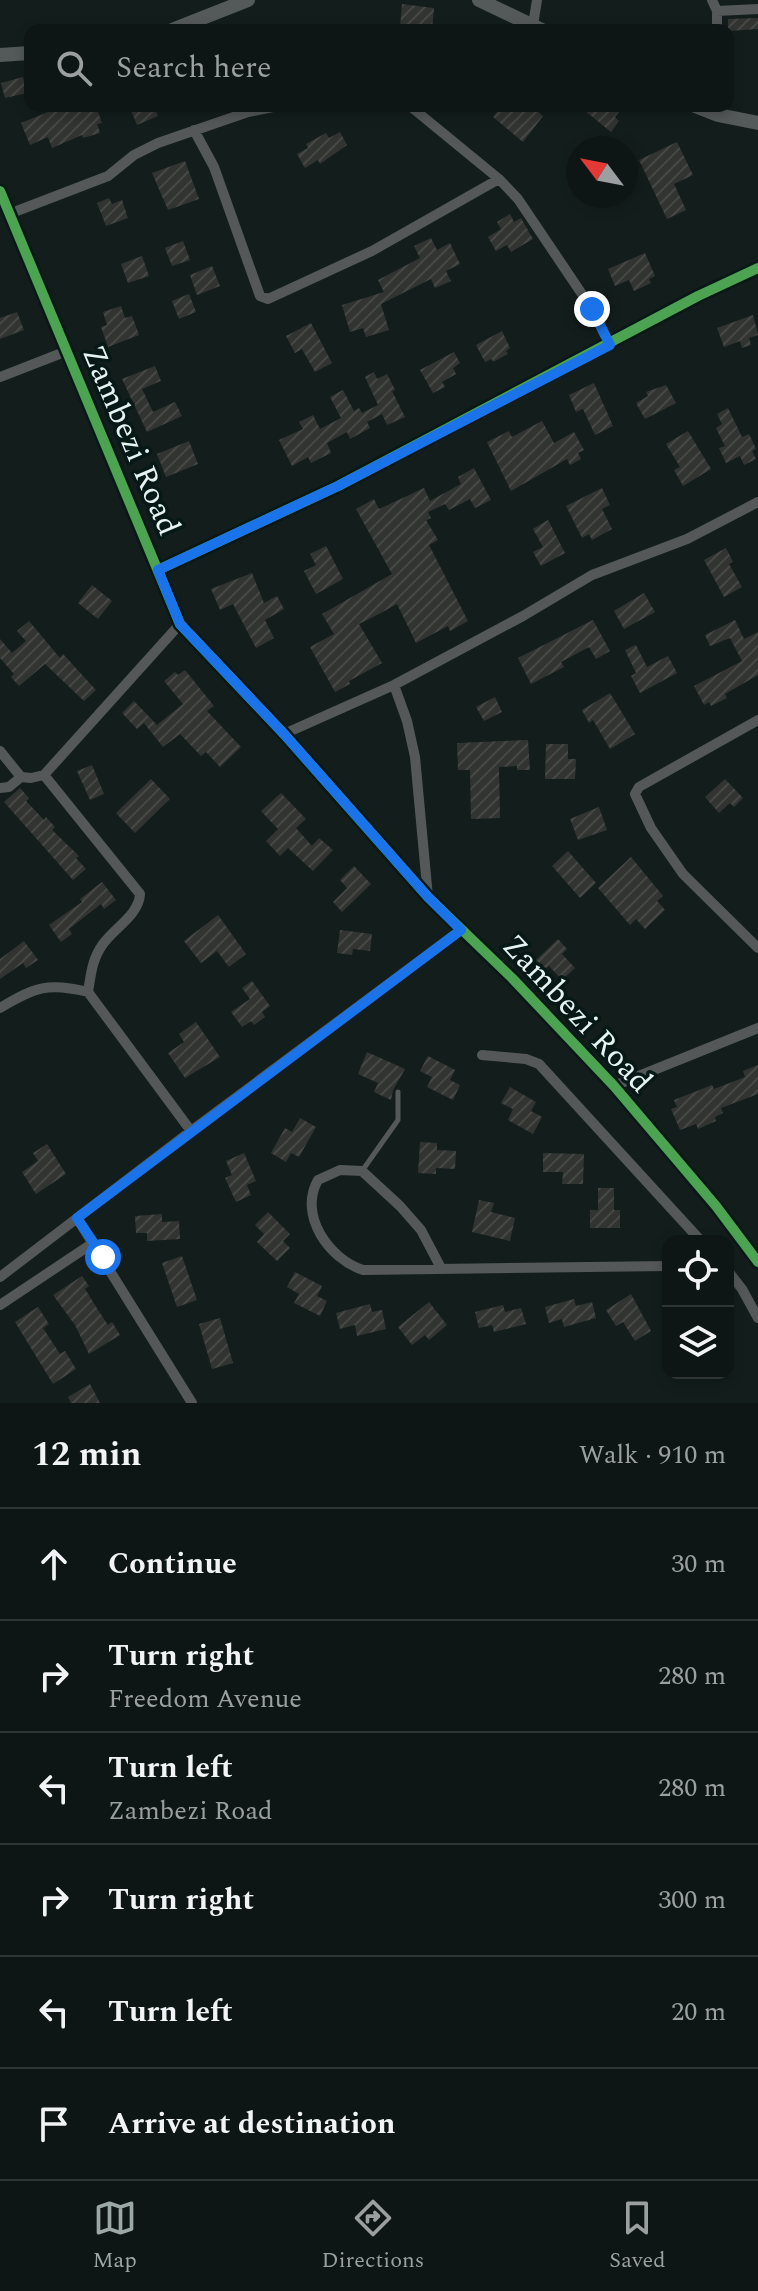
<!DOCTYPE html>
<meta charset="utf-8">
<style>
:root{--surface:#0e1615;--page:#171f1e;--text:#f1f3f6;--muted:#9b9fa0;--line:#2e3534;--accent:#9ca8a6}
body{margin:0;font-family:Spectral,serif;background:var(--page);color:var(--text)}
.controls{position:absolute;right:24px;bottom:24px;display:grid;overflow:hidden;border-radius:16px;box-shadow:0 4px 12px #0003}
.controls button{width:72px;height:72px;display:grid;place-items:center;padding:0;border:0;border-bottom:2px solid var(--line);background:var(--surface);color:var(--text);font:40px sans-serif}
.compass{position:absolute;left:566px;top:136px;width:72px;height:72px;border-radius:50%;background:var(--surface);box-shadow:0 4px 12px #0003;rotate:302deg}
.stop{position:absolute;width:24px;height:24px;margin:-18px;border:6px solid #1a73e8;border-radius:50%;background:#fff}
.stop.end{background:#1a73e8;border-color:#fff;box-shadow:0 2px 8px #0008}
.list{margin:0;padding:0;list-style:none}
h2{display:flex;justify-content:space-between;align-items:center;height:104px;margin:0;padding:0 32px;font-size:34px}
h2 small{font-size:26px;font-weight:400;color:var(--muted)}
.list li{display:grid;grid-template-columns:52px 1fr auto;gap:24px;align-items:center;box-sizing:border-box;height:112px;padding:0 32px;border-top:2px solid var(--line)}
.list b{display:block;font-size:30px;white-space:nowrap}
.list p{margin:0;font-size:26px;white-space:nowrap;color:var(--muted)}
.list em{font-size:26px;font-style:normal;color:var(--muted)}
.icon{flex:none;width:44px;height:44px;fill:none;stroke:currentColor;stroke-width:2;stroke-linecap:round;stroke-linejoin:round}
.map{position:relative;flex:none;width:758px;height:1403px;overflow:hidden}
.search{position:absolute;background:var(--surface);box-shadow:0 4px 12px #0003;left:24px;right:24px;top:24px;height:88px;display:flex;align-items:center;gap:20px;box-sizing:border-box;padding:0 28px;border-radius:16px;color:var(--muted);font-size:30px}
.sheet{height:776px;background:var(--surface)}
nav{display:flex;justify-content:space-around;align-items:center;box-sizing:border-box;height:112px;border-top:2px solid var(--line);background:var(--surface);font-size:22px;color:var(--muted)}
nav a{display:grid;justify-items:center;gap:4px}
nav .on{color:var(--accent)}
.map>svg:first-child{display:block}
</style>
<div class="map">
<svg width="758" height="1403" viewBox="0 0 758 1403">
<defs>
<pattern id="building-hatch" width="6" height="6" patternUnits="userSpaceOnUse" patternTransform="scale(2)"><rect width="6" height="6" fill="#323432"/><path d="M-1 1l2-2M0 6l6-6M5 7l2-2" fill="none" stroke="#464846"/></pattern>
</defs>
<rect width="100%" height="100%" fill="#131e1c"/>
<path fill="url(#building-hatch)" d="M402,4L434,8L432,30L400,28Z
M758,18V29L728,31V19Z
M23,77L27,93L5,98L1,83Z
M46,106H96L102,123L97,124L100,133L83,138L82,135L52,148L48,137L30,145L21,123L48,112Z
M129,106H154L158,116L137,125Z
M502,106H531L543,116L523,142L493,117Z
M579,106H624L615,117L619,121L611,132Z
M340,132L347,145L320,164L318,160L305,168L297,154L308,148L306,144L326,133L329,138Z
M677,142L693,175L674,184L686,210L667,219L639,160Z
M185,161L199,199L168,210L152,173Z
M109,198L112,204L122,200L128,218L106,226L97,203Z
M510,214L514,222L521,218L533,239L511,252L507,245L496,251L488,237L501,229L497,222Z
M431,238L437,250L450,243L460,264L446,271L451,281L435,288L431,279L381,304L389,330L366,337L363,328L350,332L342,305L384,292L378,280L420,258L414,246Z
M183,241L190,260L172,266L165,248Z
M645,253L655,276L649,279L651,283L634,291L629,280L615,286L608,269Z
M142,256L149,276L128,283L121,264Z
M212,266L220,286L197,295L190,275Z
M189,294L196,312L179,319L172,301Z
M121,306L125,318L132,316L139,335L108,347L101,327L107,325L103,312Z
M17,312L24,330L0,339V318Z
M753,315L758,335L749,338L751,345L742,348L740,341L724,347L717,328Z
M311,323L332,363L315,372L302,349L295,353L286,336Z
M502,331L510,348L506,351L508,354L493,362L492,359L485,362L476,345Z
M454,352L460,363L453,368L456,374L442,382L445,387L433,393L420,370Z
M155,366L161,381L142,389L153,412L175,402L182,416L147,432L122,379Z
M374,372L377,379L387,374L395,390L392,391L405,417L387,425L382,414L367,422L370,428L350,439L347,432L327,443L331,453L311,463L308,457L292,466L279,440L303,429L299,422L313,415L320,429L341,418L330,397L343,390L354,411L359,408L362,413L378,405L365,377Z
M594,383L613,426L595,435L583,409L576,412L569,395Z
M666,385L676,403L645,419L636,403L648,396L646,392Z
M728,408L742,437L749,434L756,449L752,451L756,459L744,465L740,456L726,463L719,448L725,446L716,428L722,424L717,414Z
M542,421L554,443L574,432L584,450L578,453L581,459L570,465L567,459L511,491L487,442L509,431L512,437Z
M688,431L711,469L683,486L674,470L680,467L666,444Z
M189,441L198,464L166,477L157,454Z
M474,468L491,500L475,508L470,499L449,510L445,504L428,512L431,518L426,520L438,540L429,545L468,621L450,631L448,626L416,643L397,604L379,614L359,624L382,663L349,681L350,684L335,692L310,647L334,634L322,614L392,574L356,509L374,499L379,509L424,488L430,501L461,484L458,477Z
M602,488L610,505L602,509L612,529L592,540L589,534L582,538L566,506Z
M548,520L565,553L541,566L533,552L543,547L533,529Z
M326,546L343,579L316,594L304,571L316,565L310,554Z
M726,548L733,562L729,564L742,587L724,597L704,560Z
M252,573L264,603L277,596L284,609L265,620L274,638L256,648L233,604L220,610L211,589Z
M92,585L112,601L98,619L78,603Z
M644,593L655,612L624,629L614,611Z
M593,620L610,651L596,659L589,647L561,662L564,667L531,684L518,658Z
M735,620L744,639L758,632V675L725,694L727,698L711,706L709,702L704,705L694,686L742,661L730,638L710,646L705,635Z
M29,621L60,658L63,654L96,690L84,701L45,664L19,686L11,677L14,674L0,658V639L12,653L26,641L17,631Z
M636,645L647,667L668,656L677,673L640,693L631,676L636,673L625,650Z
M185,670L214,706L207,711L241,747L220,767L206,752L201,756L180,734L163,747L144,723L137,729L122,713L134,701L157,725L183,704L164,681L175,672L178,675Z
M610,693L635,734L610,749L593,720L589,723L582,710Z
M495,697L502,712L484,721L476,707Z
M528,740L530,770H517V766L499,767L500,818L471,819L470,770H458L457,743Z
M546,744H568V759H576L575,779H545Z
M92,765L104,794L90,800L77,771Z
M151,779L170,799L135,833L116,813Z
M725,779L743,798L734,807L730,803L719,813L705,797Z
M20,788L29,798L26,801L44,820L46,817L55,827L52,830L79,856L76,858L86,869L73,880L4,802Z
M281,793L306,819L296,828L312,846L319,838L333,850L313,871L288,848L280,856L266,841L278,829L261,811Z
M599,807L607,830L578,840L570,819Z
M568,851L596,883L580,898L552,866Z
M631,857L663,896L657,901L665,910L645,929L636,919L630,925L598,888Z
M354,866L371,884L342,912L333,902L347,888L340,880Z
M102,882L116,900L104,909L101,904L69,929L72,934L61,942L49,925L82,902L80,899Z
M218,915L246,954L229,967L217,951L201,963L184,941Z
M340,930L372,934L370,951L353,949L352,955L337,953Z
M558,939L567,949L562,954L575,968L562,980L549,966L545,969L536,960Z
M24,941L38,960L26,968L23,963L0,979V959Z
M252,981L270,1006L262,1012L265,1017L254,1025L251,1021L242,1027L231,1012L250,999L242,988Z
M196,1022L220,1057L185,1078L168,1053L184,1042L179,1034Z
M367,1052L405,1069L393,1090L391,1100L374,1092L378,1083L358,1074Z
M428,1056L455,1070L450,1080L460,1085L453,1100L427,1087L432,1077L420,1071Z
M758,1065V1094L721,1108L723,1113L715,1117L716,1121L698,1129L696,1124L680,1130L671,1109L677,1107L674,1100L712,1085L714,1089L745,1077L743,1071Z
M510,1087L536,1102L531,1111L542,1117L533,1134L508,1120L513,1109L501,1103Z
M300,1118L316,1127L299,1157L291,1153L286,1162L271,1153L285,1128L292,1132Z
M420,1142L437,1143V1150L456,1151L455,1169L436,1168V1174L418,1173Z
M47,1144L66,1174L36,1194L22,1172L38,1161L33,1153Z
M244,1153L256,1181L247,1185L251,1195L236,1202L225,1178L232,1175L226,1161Z
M543,1153L584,1154L583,1184H562L563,1172H543Z
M598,1188H614V1210H620V1228H590V1210H598Z
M479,1200L494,1203L491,1212L515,1218L510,1241L472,1232Z
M268,1212L290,1234L283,1241L290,1248L277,1261L257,1242L264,1234L255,1225Z
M162,1214V1222L179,1221L180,1239L147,1241V1233H136L135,1216Z
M182,1256L197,1300L177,1307L162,1263Z
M295,1272L322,1286L317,1296L327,1301L320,1316L294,1303L299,1294L287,1287Z
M82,1276L89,1286L85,1289L98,1310L108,1325L112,1322L120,1335L89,1354L75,1325L53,1295Z
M631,1294L651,1331L635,1341L623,1322L616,1326L606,1310Z
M574,1299L576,1306L592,1302L596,1318L564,1327L562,1319L549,1323L545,1307Z
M429,1302L447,1325L429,1340L425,1335L412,1345L398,1327Z
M370,1304L372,1312L382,1310L386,1329L357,1336L355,1325L340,1329L336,1313Z
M503,1305L505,1312L521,1308L526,1324L494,1332L492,1325L479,1328L475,1312Z
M38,1307L49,1324L43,1328L60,1354L65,1351L76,1369L53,1384L15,1322Z
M220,1318L233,1363L212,1369L199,1324Z
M90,1384L100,1403H71L68,1397Z"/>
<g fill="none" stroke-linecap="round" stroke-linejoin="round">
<path stroke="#545858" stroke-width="5" d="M362,1171L398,1120V1092"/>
<path stroke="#545858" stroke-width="10" d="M712,0L717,11V30
M717,11L758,9
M533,25L537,0
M410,106L499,179L518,199L592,309L610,345
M194,130L214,167L260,296L268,299L372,251L499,179
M0,191L180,624L284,734L428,897L512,978L614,1086L716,1206L758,1262
M9,214L108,176L134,155L158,143L248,112L278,106
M0,377L67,351
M158,570L338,486L698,296L758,268
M394,685L407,721L415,757L428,897
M758,720L639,787L635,794L651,828L683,874L758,948
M284,734L394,685L523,616L592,575L687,539L758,502
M0,751L21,777L31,778L44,775L180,624
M44,775L140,894C139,915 114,928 103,944C92,959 91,974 88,992L191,1131
M0,788L9,787L21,777
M0,1008C35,987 48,982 88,992
M482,1055L526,1059L539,1064L701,1241
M614,1086L758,1028
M77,1218L192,1403
M441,1268L421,1230L400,1206L362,1171L340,1170L318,1180C298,1215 329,1259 363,1270L668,1266
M728,1271L742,1289L758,1318
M0,1277L191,1131L461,930
M0,1305L93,1243"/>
<path stroke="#545a59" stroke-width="14" d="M479,0L542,30
M172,30L248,0
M0,55L30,53
M695,106L718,115L758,123"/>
<g stroke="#061917" stroke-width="15">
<path id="cycleway" d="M0,191L180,624L284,734L428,897L512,978L614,1086L716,1206L758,1262
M158,570L338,486L698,296L758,268"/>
</g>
<use href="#cycleway" stroke="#4ca352" stroke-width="10"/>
</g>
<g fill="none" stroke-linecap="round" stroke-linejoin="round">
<path stroke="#1a73e8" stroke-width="10" d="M103,1257L77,1218L461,930L428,897L284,734L180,624L158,570L338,486L610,345L592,309"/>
</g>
<g text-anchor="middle" stroke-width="7" stroke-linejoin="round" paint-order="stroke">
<g font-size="32" fill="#e6f3f1" stroke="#061917">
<text transform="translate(132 440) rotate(67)" y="11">Zambezi Road</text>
<text transform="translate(578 1013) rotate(47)" y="11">Zambezi Road</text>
</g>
</g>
</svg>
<div class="controls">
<button><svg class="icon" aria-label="locate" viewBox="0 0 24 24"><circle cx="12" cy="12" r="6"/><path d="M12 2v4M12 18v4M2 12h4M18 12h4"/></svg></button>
<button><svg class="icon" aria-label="layers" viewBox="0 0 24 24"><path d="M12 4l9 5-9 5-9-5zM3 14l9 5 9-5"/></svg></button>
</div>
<svg class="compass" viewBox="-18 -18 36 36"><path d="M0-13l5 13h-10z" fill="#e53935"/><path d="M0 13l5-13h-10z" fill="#9b9fa0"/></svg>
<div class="stop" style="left:103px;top:1257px"></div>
<div class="stop end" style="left:592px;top:309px"></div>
<div class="search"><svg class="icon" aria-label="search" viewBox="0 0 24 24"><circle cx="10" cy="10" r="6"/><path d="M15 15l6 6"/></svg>Search here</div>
</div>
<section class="sheet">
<h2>12 min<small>Walk · 910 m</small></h2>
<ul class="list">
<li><svg class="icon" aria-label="ahead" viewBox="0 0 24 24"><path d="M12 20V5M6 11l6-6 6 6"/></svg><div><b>Continue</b></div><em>30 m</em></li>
<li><svg class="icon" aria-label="right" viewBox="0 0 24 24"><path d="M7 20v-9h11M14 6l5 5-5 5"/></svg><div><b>Turn right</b><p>Freedom Avenue</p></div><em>280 m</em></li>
<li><svg class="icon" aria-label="left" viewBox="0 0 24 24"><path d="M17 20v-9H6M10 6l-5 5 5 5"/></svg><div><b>Turn left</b><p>Zambezi Road</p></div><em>280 m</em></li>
<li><svg class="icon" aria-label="right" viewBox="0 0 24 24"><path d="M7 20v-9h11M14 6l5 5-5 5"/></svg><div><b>Turn right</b></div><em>300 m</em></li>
<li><svg class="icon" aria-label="left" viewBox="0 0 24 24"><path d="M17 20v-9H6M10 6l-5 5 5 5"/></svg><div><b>Turn left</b></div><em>20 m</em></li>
<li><svg class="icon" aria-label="arrive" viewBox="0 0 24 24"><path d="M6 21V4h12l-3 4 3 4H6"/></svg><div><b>Arrive at destination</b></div></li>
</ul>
</section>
<nav>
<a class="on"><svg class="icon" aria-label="map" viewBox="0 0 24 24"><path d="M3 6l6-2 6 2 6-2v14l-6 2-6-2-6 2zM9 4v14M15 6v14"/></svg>Map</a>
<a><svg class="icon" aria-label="directions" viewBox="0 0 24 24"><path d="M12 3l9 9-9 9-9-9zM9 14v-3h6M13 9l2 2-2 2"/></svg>Directions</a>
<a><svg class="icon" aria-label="saved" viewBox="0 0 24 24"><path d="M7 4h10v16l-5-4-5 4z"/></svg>Saved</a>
</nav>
